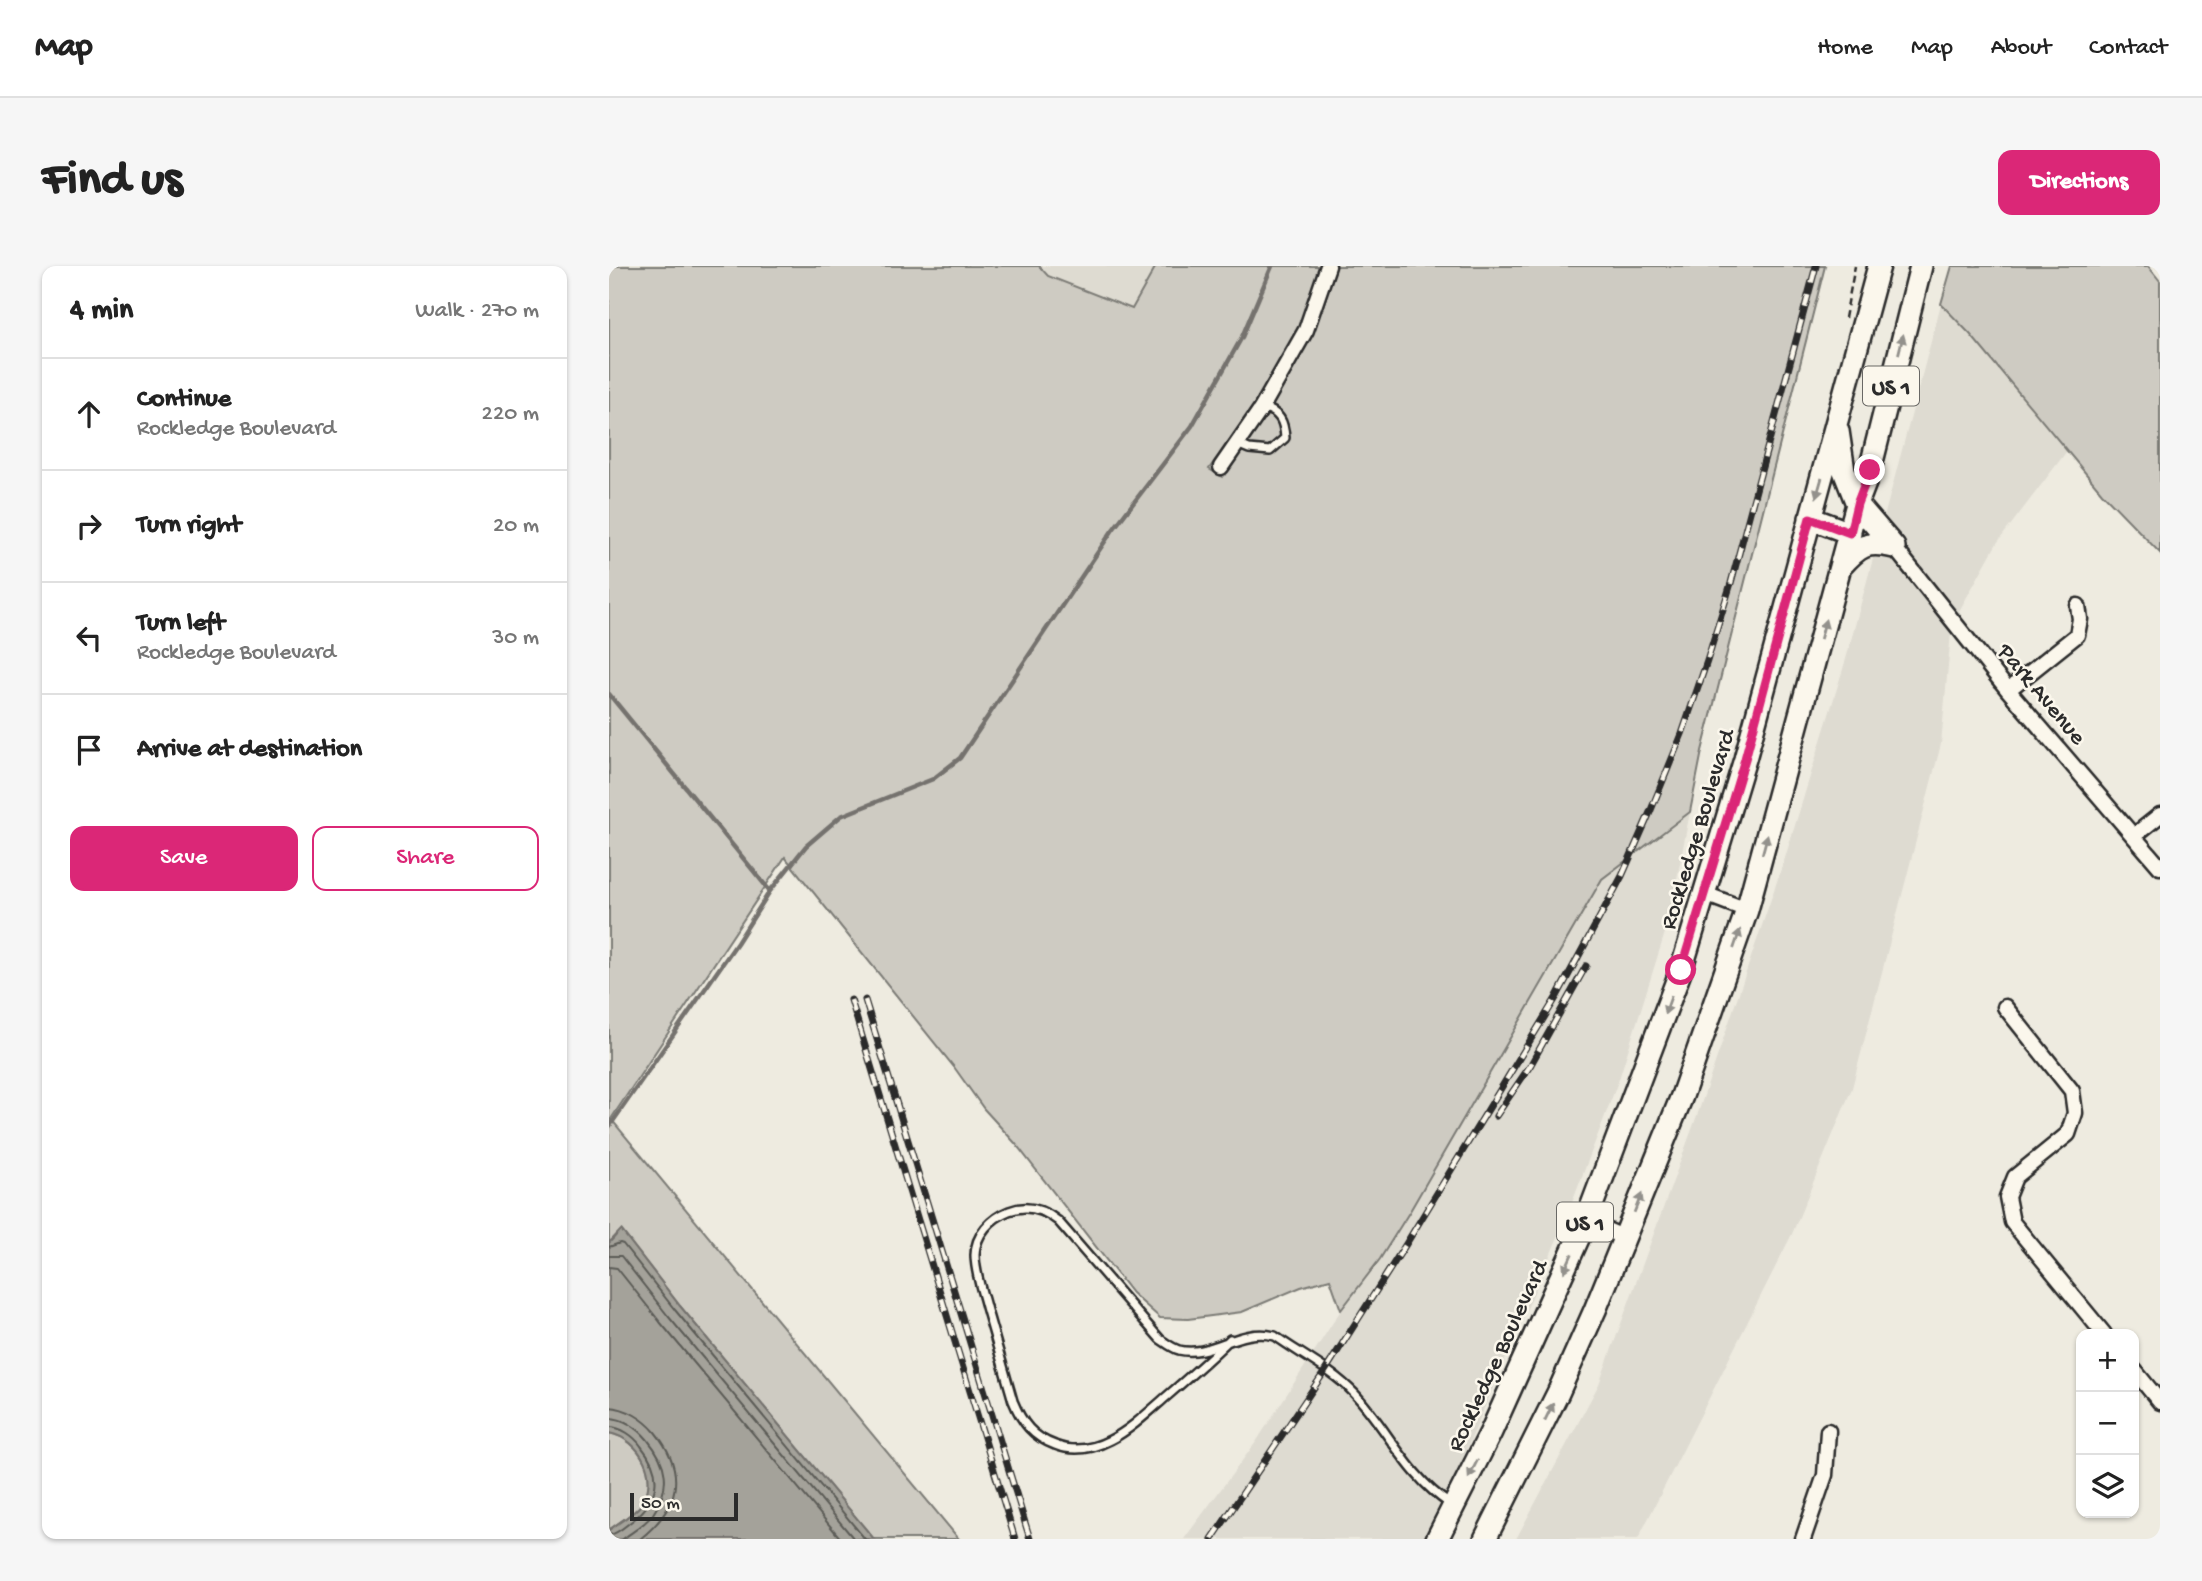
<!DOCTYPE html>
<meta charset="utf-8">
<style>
:root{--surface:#fff;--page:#f6f6f6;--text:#222;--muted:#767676;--line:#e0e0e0;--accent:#db2777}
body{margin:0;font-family:"Gochi Hand",sans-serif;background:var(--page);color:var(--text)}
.controls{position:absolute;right:21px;bottom:21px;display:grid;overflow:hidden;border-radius:14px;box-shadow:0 2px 5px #0004}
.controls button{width:63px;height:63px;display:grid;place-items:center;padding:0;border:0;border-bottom:2px solid var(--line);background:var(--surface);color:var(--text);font:35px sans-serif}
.scale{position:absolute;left:21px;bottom:18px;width:108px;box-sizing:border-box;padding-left:7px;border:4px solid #2b2b2b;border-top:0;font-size:19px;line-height:24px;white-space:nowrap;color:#2b2b2b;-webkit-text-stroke:5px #fbf7ec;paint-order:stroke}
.stop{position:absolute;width:21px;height:21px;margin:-16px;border:5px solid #db2777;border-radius:50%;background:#fff}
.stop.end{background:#db2777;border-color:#fff;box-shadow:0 2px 7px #0008}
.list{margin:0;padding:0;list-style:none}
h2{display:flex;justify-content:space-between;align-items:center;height:91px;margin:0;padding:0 28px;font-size:30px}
h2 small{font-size:23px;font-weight:400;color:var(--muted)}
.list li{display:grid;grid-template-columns:46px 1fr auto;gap:21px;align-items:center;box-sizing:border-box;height:112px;padding:0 28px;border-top:2px solid var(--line)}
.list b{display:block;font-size:26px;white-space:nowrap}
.list p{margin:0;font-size:23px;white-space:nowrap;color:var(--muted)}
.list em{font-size:23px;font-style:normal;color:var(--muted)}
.actions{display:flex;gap:14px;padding:21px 28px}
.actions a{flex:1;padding:16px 0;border:2px solid var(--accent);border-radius:14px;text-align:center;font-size:24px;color:var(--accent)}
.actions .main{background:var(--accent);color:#fff}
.icon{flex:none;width:38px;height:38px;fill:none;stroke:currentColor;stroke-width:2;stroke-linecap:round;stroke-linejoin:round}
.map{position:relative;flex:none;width:1551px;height:1273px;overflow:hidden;border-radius:14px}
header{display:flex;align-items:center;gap:42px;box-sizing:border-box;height:98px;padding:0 35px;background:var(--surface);border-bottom:2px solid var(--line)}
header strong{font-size:33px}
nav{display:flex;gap:38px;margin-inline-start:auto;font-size:24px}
.intro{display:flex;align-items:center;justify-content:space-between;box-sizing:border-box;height:168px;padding:0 42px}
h1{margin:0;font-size:49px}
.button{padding:18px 32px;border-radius:14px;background:var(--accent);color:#fff;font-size:24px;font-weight:700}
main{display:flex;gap:42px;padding:0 42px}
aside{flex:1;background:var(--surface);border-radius:14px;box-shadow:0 2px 5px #0004}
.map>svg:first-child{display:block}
</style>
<header>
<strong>Map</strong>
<nav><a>Home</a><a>Map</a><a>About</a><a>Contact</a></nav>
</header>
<div class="intro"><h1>Find us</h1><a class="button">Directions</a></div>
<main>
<aside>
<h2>4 min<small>Walk · 270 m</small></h2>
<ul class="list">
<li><svg class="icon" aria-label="ahead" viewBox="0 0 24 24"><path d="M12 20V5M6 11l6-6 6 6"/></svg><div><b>Continue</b><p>Rockledge Boulevard</p></div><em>220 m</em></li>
<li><svg class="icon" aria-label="right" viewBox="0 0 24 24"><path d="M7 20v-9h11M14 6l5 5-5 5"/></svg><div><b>Turn right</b></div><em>20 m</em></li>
<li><svg class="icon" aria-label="left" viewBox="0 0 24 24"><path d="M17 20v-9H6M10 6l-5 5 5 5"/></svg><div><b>Turn left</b><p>Rockledge Boulevard</p></div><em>30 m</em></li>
<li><svg class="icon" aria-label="arrive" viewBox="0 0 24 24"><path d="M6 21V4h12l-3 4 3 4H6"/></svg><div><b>Arrive at destination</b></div></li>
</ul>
<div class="actions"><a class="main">Save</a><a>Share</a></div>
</aside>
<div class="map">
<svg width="1551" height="1273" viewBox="0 0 1551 1273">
<rect width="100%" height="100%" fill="#eeebe0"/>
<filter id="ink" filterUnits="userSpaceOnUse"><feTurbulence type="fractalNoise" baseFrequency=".0143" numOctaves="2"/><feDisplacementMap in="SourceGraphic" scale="14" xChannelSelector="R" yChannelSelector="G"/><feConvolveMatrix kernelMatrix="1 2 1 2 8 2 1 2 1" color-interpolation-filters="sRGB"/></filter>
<g filter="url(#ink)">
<path fill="#dedbd1" d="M430,0H547L523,43L438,10Z
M1332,38L1361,68L1458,185L1388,277L1349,347L1296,281L1295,275L1290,274L1274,255Z
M1266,285L1280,288L1342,366L1332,478L1243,822L1183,968L1029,1273H907L990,1118L1090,844L1176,592L1237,393Z
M1081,546L1060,654L1010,813L958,950L819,1273H575L647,1176L732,1044L771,993L801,945L993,613Z"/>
<path fill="#cecbc2" stroke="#7c7b76" stroke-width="2" d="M0,0H430L439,10L523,43L547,0H711L690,62L645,139L600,203L613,211L659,146L704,66L727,0H1216L1093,485L1081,546L993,613L801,945L771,993L732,1044L721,1013L692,1021L633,1046L579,1053L551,1052L523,1027L406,877L375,843L345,801L176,591L2,853L350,1273H265L71,1040L13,965L0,977Z
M1343,0H1539L1551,15V287L1493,227L1361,68L1332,38Z
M0,1167C32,1173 52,1213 31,1240C23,1249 9,1257 0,1264Z"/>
<path fill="#a4a29a" stroke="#74726e" stroke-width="2" d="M12,964L71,1040L265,1273H0V1264C9,1257 23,1249 31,1240C52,1213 32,1173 0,1167V977Z"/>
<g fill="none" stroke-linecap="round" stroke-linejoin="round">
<path stroke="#5b5b57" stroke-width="2" d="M0,981L11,977L14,978L66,1044L256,1273
M0,990H12L59,1050L245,1273
M0,1001L8,1002L51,1056L232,1273
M0,1141C18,1142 35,1153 46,1166C79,1207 70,1242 31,1273
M0,1152C14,1152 29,1162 38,1173C58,1197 63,1220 44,1248C37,1258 23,1266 14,1273
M0,1161C12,1161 25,1170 32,1180C54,1207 51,1233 23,1255C16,1260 9,1268 0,1269"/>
<path stroke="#74726e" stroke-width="4.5" d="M0,428L161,625
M0,861L128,677L161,625L197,580L232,550L324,513L351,492L503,265L583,160L633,71L663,0"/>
<g stroke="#2b2b2b" stroke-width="12">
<path id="service" d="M628,178L640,183L661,185L676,172C675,155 671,147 654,141
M621,1073C601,1093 579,1112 557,1131C527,1157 489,1196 446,1179C424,1171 413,1157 404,1135C395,1104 386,1073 377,1041C373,1025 366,1007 366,989C366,969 382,952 400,945C418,938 434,943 449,955L551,1073C557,1077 563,1082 570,1084C602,1092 629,1061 666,1070C691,1088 723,1104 745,1127C779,1163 798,1210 841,1238"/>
</g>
<g stroke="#2b2b2b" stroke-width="19">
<path id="minor" d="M612,201L652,143L697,64L719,0
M1285,281L1399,424L1551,601
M1399,424L1468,369L1471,353L1469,340
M1526,569L1551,549
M1096,628L1138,644
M1396,741L1463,825L1466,847L1459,868L1406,911L1398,931L1403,956L1495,1068
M977,955L1016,972
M1525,1104L1551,1136
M1194,1273L1216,1209L1219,1165"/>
</g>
<g stroke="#2b2b2b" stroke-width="26">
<path id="primary" d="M1229,165L1235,205L1248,238L1285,281
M1201,252L1241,267
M1232,300C1251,279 1258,275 1285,281
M828,1273L882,1166L977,955L1072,704L1136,493L1270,0
M876,1273L949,1127L986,1044L1073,830L1138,644L1248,238L1261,204L1312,0"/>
</g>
<path stroke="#2b2b2b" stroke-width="2.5" stroke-dasharray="7 5" stroke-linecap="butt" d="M1236,52L1246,0"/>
<use href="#service" stroke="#fbf7ec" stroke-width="7"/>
<use href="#minor" stroke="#fbf7ec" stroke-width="14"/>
<use href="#primary" stroke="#fbf7ec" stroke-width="21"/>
<g stroke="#2b2b2b" stroke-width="7">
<path id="rail" d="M242,734L406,1273
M256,734L421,1273
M887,850L921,800L977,700
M603,1273L716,1105L797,978L947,732L1013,610L1042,544L1073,468L1098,395L1122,317L1207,0"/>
</g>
<use href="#rail" stroke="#fbf7ec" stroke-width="4.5" stroke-dasharray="13" stroke-linecap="butt"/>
</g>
<defs><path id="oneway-solid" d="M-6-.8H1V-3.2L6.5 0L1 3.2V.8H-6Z" transform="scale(1.75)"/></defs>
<g fill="#93918c">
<use href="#oneway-solid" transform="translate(1292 78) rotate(-76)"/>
<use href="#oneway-solid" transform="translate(1210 222) rotate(106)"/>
<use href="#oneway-solid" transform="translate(1214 363) rotate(-75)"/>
<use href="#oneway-solid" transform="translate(1156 578) rotate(-75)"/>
<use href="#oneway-solid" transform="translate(1128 673) rotate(-71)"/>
<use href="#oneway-solid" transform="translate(1059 739) rotate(110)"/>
<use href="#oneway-solid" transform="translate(1029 937) rotate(-68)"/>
<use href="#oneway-solid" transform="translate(959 997) rotate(114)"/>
<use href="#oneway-solid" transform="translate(940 1146) rotate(-64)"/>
<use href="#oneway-solid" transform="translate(864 1203) rotate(117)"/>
</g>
</g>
<g fill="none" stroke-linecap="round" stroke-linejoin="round" filter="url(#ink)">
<path stroke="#db2777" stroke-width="9" d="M1072,704L1136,493L1201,252L1241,267L1248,238L1261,204"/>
</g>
<g text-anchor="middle" stroke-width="5" stroke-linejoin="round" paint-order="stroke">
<g fill="#fbf7ec" stroke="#696865" stroke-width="2">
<rect x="1254" y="100.5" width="56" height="39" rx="5"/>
<rect x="948" y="936.5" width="56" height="39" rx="5"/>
</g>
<g font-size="23" font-weight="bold" fill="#2b2b2b">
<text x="1282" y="128">US 1</text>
<text x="976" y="964">US 1</text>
</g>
<g font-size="24" fill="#2b2b2b" stroke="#fbf7ec">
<text transform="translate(1434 427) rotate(50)" y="8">Park Avenue</text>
<text transform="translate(1087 563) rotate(-73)" y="8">Rockledge Boulevard</text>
<text transform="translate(887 1089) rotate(-65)" y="8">Rockledge Boulevard</text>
</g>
</g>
</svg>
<div class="controls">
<button>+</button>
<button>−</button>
<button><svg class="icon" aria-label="layers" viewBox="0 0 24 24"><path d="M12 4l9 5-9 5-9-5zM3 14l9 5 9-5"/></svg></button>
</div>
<div class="scale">50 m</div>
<div class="stop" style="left:1072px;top:704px"></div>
<div class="stop end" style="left:1261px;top:204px"></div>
</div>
</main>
